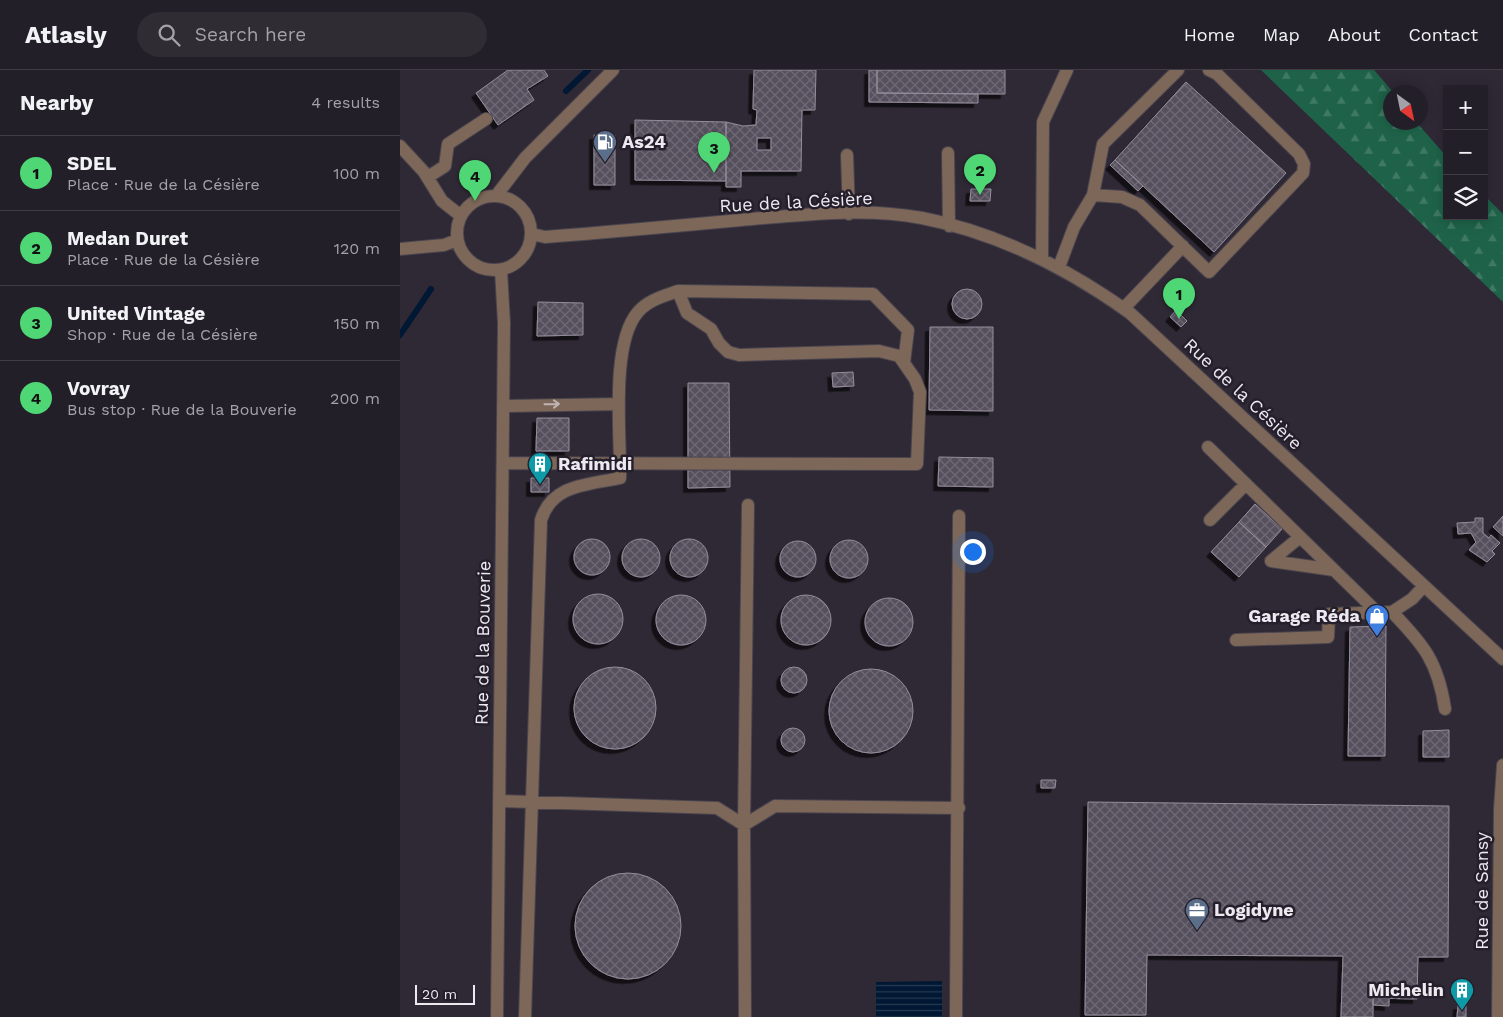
<!DOCTYPE html>
<meta charset="utf-8">
<style>
:root{--surface:#231f28;--page:#2f2c34;--text:#f1f3f6;--muted:#a3a2a8;--line:#403d45;--accent:#4fd675}
body{margin:0;font-family:"Work Sans",sans-serif;background:var(--page);color:var(--text)}
.controls{position:absolute;right:15px;top:15px;display:grid;overflow:hidden;border-radius:0px;box-shadow:0 2px 12px #0003}
.controls button{width:45px;height:45px;display:grid;place-items:center;padding:0;border:0;border-bottom:1px solid var(--line);background:var(--surface);color:var(--text);font:25px sans-serif}
.compass{position:absolute;left:983px;top:15px;width:45px;height:45px;border-radius:50%;background:var(--surface);box-shadow:0 2px 12px #0003;rotate:147deg}
.scale{position:absolute;left:15px;bottom:12px;width:60px;box-sizing:border-box;padding-left:5px;border:2px solid #ede9f1;border-top:0;font-size:14px;line-height:18px;white-space:nowrap;color:#ede9f1;-webkit-text-stroke:4px #251f2b;paint-order:stroke}
.you{position:absolute;left:572px;top:481px;width:18px;height:18px;margin:-12px;border:4px solid #fff;border-radius:50%;background:#1a73e8;box-shadow:0 0 0 8px #1a73e833}
.badge{display:grid;place-items:center;width:32px;height:32px;border-radius:50%;background:var(--accent);color:#111;font-size:16px;font-weight:700}
.pin{position:absolute;translate:-50% -41px;filter:drop-shadow(0 1px 2px #0008)}
.pin::after{content:'';position:absolute;top:26px;width:18px;height:15px;background:inherit;clip-path:polygon(0 0,100% 0,50% 100%)}
.list{margin:0;padding:0;list-style:none}
h2{display:flex;justify-content:space-between;align-items:center;height:65px;margin:0;padding:0 20px;font-size:21px}
h2 small{font-size:16px;font-weight:400;color:var(--muted)}
.list li{display:grid;grid-template-columns:32px 1fr auto;gap:15px;align-items:center;box-sizing:border-box;height:75px;padding:0 20px;border-top:1px solid var(--line)}
.list b{display:block;font-size:19px;white-space:nowrap}
.list p{margin:0;font-size:16px;white-space:nowrap;color:var(--muted)}
.list em{font-size:16px;font-style:normal;color:var(--muted)}
.icon{flex:none;width:28px;height:28px;fill:none;stroke:currentColor;stroke-width:2;stroke-linecap:round;stroke-linejoin:round}
.map{position:relative;flex:none;width:1103px;height:947px;overflow:hidden}
header{display:flex;align-items:center;gap:30px;box-sizing:border-box;height:70px;padding:0 25px;background:var(--surface);border-bottom:1px solid var(--line)}
header strong{font-size:24px}
nav{display:flex;gap:28px;margin-inline-start:auto;font-size:18px}
.search{width:350px;height:45px;background:var(--page);display:flex;align-items:center;gap:12px;box-sizing:border-box;padding:0 18px;border-radius:28px;color:var(--muted);font-size:19px}
main{display:flex}
aside{flex:1;background:var(--surface)}
.map>svg:first-child{display:block}
</style>
<header>
<strong>Atlasly</strong>
<div class="search"><svg class="icon" aria-label="search" viewBox="0 0 24 24"><circle cx="10" cy="10" r="6"/><path d="M15 15l6 6"/></svg>Search here</div>
<nav><a>Home</a><a>Map</a><a>About</a><a>Contact</a></nav>
</header>
<main>
<aside>
<h2>Nearby<small>4 results</small></h2>
<ul class="list">
<li><span class="badge">1</span><div><b>SDEL</b><p>Place · Rue de la Césière</p></div><em>100 m</em></li>
<li><span class="badge">2</span><div><b>Medan Duret</b><p>Place · Rue de la Césière</p></div><em>120 m</em></li>
<li><span class="badge">3</span><div><b>United Vintage</b><p>Shop · Rue de la Césière</p></div><em>150 m</em></li>
<li><span class="badge">4</span><div><b>Vovray</b><p>Bus stop · Rue de la Bouverie</p></div><em>200 m</em></li>
</ul>
</aside>
<div class="map">
<svg width="1103" height="947" viewBox="0 0 1103 947">
<defs>
<pattern id="forest-firs" width="22" height="20" patternUnits="userSpaceOnUse" patternTransform="scale(1.25)"><rect width="22" height="20" fill="#1e6349"/><path d="M5 1l3.5 6h-7zM16 11l3.5 6h-7z" fill="#3f7964"/></pattern>
<pattern id="water-rules" width="6" height="5" patternUnits="userSpaceOnUse" patternTransform="scale(1.25)"><rect width="6" height="5" fill="#001833"/><path d="M0 2.5h6" fill="none" stroke="#263a51"/></pattern>
<pattern id="building-cross-hatch" width="8" height="8" patternUnits="userSpaceOnUse" patternTransform="scale(1.25)"><rect width="8" height="8" fill="#56505d"/><path d="M0 0l8 8M0 8l8-8" fill="none" stroke="#6f6975"/></pattern>
<filter id="shadow"><feDropShadow dx="-4.5" dy="4.5" stdDeviation="0" flood-color="#0009"/></filter>
</defs>
<rect width="100%" height="100%" fill="#2f2935"/>
<path fill="url(#forest-firs)" d="M861,0H974L993,22H991V52L1017,53L1047,87V146H1084V125L1103,144V232Z"/>
<path fill="url(#water-rules)" d="M542,911V947H476V912Z"/>
<g fill="none" stroke-linecap="round" stroke-linejoin="round">
<path stroke="#001833" stroke-width="6" d="M166,21L188,0
M0,265L31,219"/>
</g>
<path fill="url(#building-cross-hatch)" stroke="#948d9c" fill-rule="evenodd" filter="url(#shadow)" d="M108,0H144L148,6L127,19L134,30L98,55L76,23Z
M354,0H416L415,40H402L401,101H341V117H326V52L343,56L356,55L357,40L353,39ZM357,68H371V80H357Z
M469,0H477V23L578,24V33L469,32Z
M477,0H605V24L477,23Z
M786,12L886,103L814,182L715,90Z
M235,50L326,52V111L235,110Z
M194,65H215V115H194Z
M715,90L743,116L738,121L710,95Z
M571,119H591L590,131H570Z
M552 234a15 15 0 1 1 30 0a15 15 0 1 1-30 0Z
M138,232L183,233V265L137,266Z
M776,240L787,251L781,257L770,247Z
M530,257H593V341L529,340Z
M453,302L454,316L433,317L432,303Z
M288,313H329L330,417L288,418Z
M137,348H169V381H136Z
M539,387L593,388V417L538,416Z
M131,408H149V422H131Z
M855,434L882,459L866,477L839,452Z
M1103,446V466L1093,457Z
M1075,448H1083V463L1089,468L1091,465L1100,473L1092,481L1095,484L1087,492L1069,480L1076,472L1071,463L1058,464L1057,453L1075,452Z
M839,452L866,477L839,507L811,482Z
M222 488a19 19 0 1 1 38 0a19 19 0 1 1-38 0Z
M270 488a19 19 0 1 1 38 0a19 19 0 1 1-38 0Z
M174 487a18 18 0 1 1 36 0a18 18 0 1 1-36 0Z
M430 489a19 19 0 1 1 38 0a19 19 0 1 1-38 0Z
M380 489a18 18 0 1 1 36 0a18 18 0 1 1-36 0Z
M173 549a25 25 0 1 1 50 0a25 25 0 1 1-50 0Z
M381 550a25 25 0 1 1 50 0a25 25 0 1 1-50 0Z
M256 550a25 25 0 1 1 50 0a25 25 0 1 1-50 0Z
M465 552a24 24 0 1 1 48 0a24 24 0 1 1-48 0Z
M986,556L985,686H948L950,557Z
M174 638a41 41 0 1 1 82 0a41 41 0 1 1-82 0Z
M381 610a13 13 0 1 1 26 0a13 13 0 1 1-26 0Z
M429 641a42 42 0 1 1 84 0a42 42 0 1 1-84 0Z
M381 670a12 12 0 1 1 24 0a12 12 0 1 1-24 0Z
M1049,660V687H1023V661Z
M641,710H656L655,718H641Z
M688,732L1049,736L1048,887H1018L1017,929L973,928V947H941L943,886L747,885L746,945H685Z
M175 856a53 53 0 1 1 106 0a53 53 0 1 1-106 0Z
M973,928H989V936L973,935Z
M1058,935L1066,936V947H1057Z"/>
<g fill="none" stroke-linecap="round" stroke-linejoin="round">
<g stroke="#4a444f" stroke-width="14">
<path id="minor" d="M778,0L703,74L693,125L722,127L740,135L809,202L903,103L904,94L899,84L817,4L809,0
M0,76L24,102L42,131L61,146
M548,83L549,156
M447,85L449,144
M28,107L45,96L48,74L86,49
M57 163a37 37 0 1 1 74 0a37 37 0 1 1-74 0Z
M96,126L125,88L213,0
M132,164L145,167C210,162 276,156 341,150C400,145 463,137 522,148C599,163 667,198 730,243L1103,589
M0,179L44,175L57,170
M642,189L643,52L667,0
M659,197L674,157L693,125
M724,238L783,176
M103,336L219,334
M808,377L977,542
M103,393L517,394L520,322L515,309L499,286L479,281L339,285L328,282L319,273L311,259L287,243L278,221
M810,450L846,414
M871,491L934,500
M871,491L900,467
M992,542L1012,529L1024,516
M836,570L928,567L929,544L992,542C1024,575 1038,592 1045,639
M99,731L317,738L344,755L375,736L559,738
M97,947L104,253L101,200
M125,947L141,450C152,414 188,415 220,408C221,367 210,274 238,242C248,230 264,226 278,221L473,224L508,260L504,293
M345,947L344,755L348,435
M556,947L559,446
M1098,947L1100,739L1103,695"/>
</g>
<use href="#minor" stroke="#7c6758" stroke-width="12"/>
</g>
<defs><path id="oneway-shaft" d="M-6 0H5M1.5-3L5.5 0L1.5 3" fill="none" stroke-width="1.6" stroke-linecap="round" stroke-linejoin="round" transform="scale(1.25)"/></defs>
<use stroke="#c0b5b4" href="#oneway-shaft" transform="translate(152 334) rotate(-1)"/>
<defs>
<g id="fuel-pin" transform="scale(1.25)"><path d="M0 17L-7.5 6A9.5 9.5 0 1 1 7.5 6Z" fill="#5c6f8a" stroke="#251f2b"/><path d="M-5.5-6h7V0h2V4h1.3V-2.5L3-4.5l.8-.8L6-3V5H2.5V1h-1V6h-7ZM-4.2-4.7v3.2H.2V-4.7Z" fill="#fff"/></g>
<g id="building-pin" transform="scale(1.25)"><path d="M0 17L-7.5 6A9.5 9.5 0 1 1 7.5 6Z" fill="#0f9aa8" stroke="#251f2b"/><path d="M-4-6H4V6H1V3H-1V6H-4ZM-2.5-4.3h1.7v1.8h-1.7ZM.8-4.3h1.7v1.8H.8ZM-2.5-1h1.7V.8h-1.7ZM.8-1h1.7V.8H.8Z" fill="#fff"/></g>
<g id="shop-pin" transform="scale(1.25)"><path d="M0 17L-7.5 6A9.5 9.5 0 1 1 7.5 6Z" fill="#3f7fe0" stroke="#251f2b"/><path d="M-5-2.5h2.3a2.7 3.5 0 0 1 5.4 0H5L5.5 6h-11ZM-1.5-2.5h3a1.5 2.3 0 0 0-3 0Z" fill="#fff"/></g>
<g id="office-pin" transform="scale(1.25)"><path d="M0 17L-7.5 6A9.5 9.5 0 1 1 7.5 6Z" fill="#5c6f8a" stroke="#251f2b"/><path d="M-6-3h4V-5.5h4V-3h4V5H-6ZM-1-4.5V-3h2v-1.5ZM-6 0V1H6V0Z" fill="#fff"/></g>
</defs>
<g fill-rule="evenodd">
<use href="#fuel-pin" x="205" y="72"/>
<use href="#building-pin" x="140" y="394"/>
<use href="#shop-pin" x="977" y="546"/>
<use href="#office-pin" x="797" y="840"/>
<use href="#building-pin" x="1062" y="920"/>
</g>
<g text-anchor="middle" stroke-width="5" stroke-linejoin="round" paint-order="stroke">
<g font-size="18" font-weight="bold" fill="#ede9f1" stroke="#251f2b" text-anchor="start">
<text x="222" y="78">As24</text>
<text x="158" y="400">Rafimidi</text>
<text x="960" y="552" text-anchor="end">Garage Réda</text>
<text x="814" y="846">Logidyne</text>
<text x="1044" y="926" text-anchor="end">Michelin</text>
</g>
<g font-size="18" fill="#ede9f1" stroke="#251f2b">
<text transform="translate(396 132) rotate(-3)" y="6">Rue de la Césière</text>
<text transform="translate(843 324) rotate(43)" y="6">Rue de la Césière</text>
<text transform="translate(83 573) rotate(-89)" y="6">Rue de la Bouverie</text>
<text transform="translate(1082 821) rotate(-90)" y="6">Rue de Sansy</text>
</g>
</g>
</svg>
<div class="controls">
<button>+</button>
<button>−</button>
<button><svg class="icon" aria-label="layers" viewBox="0 0 24 24"><path d="M12 4l9 5-9 5-9-5zM3 14l9 5 9-5"/></svg></button>
</div>
<svg class="compass" viewBox="-18 -18 36 36"><path d="M0-13l5 13h-10z" fill="#e53935"/><path d="M0 13l5-13h-10z" fill="#a3a2a8"/></svg>
<div class="scale">20 m</div>
<div class="you"></div>
<div class="pin badge" style="left:779px;top:249px">1</div>
<div class="pin badge" style="left:580px;top:125px">2</div>
<div class="pin badge" style="left:314px;top:103px">3</div>
<div class="pin badge" style="left:75px;top:131px">4</div>
</div>
</main>
